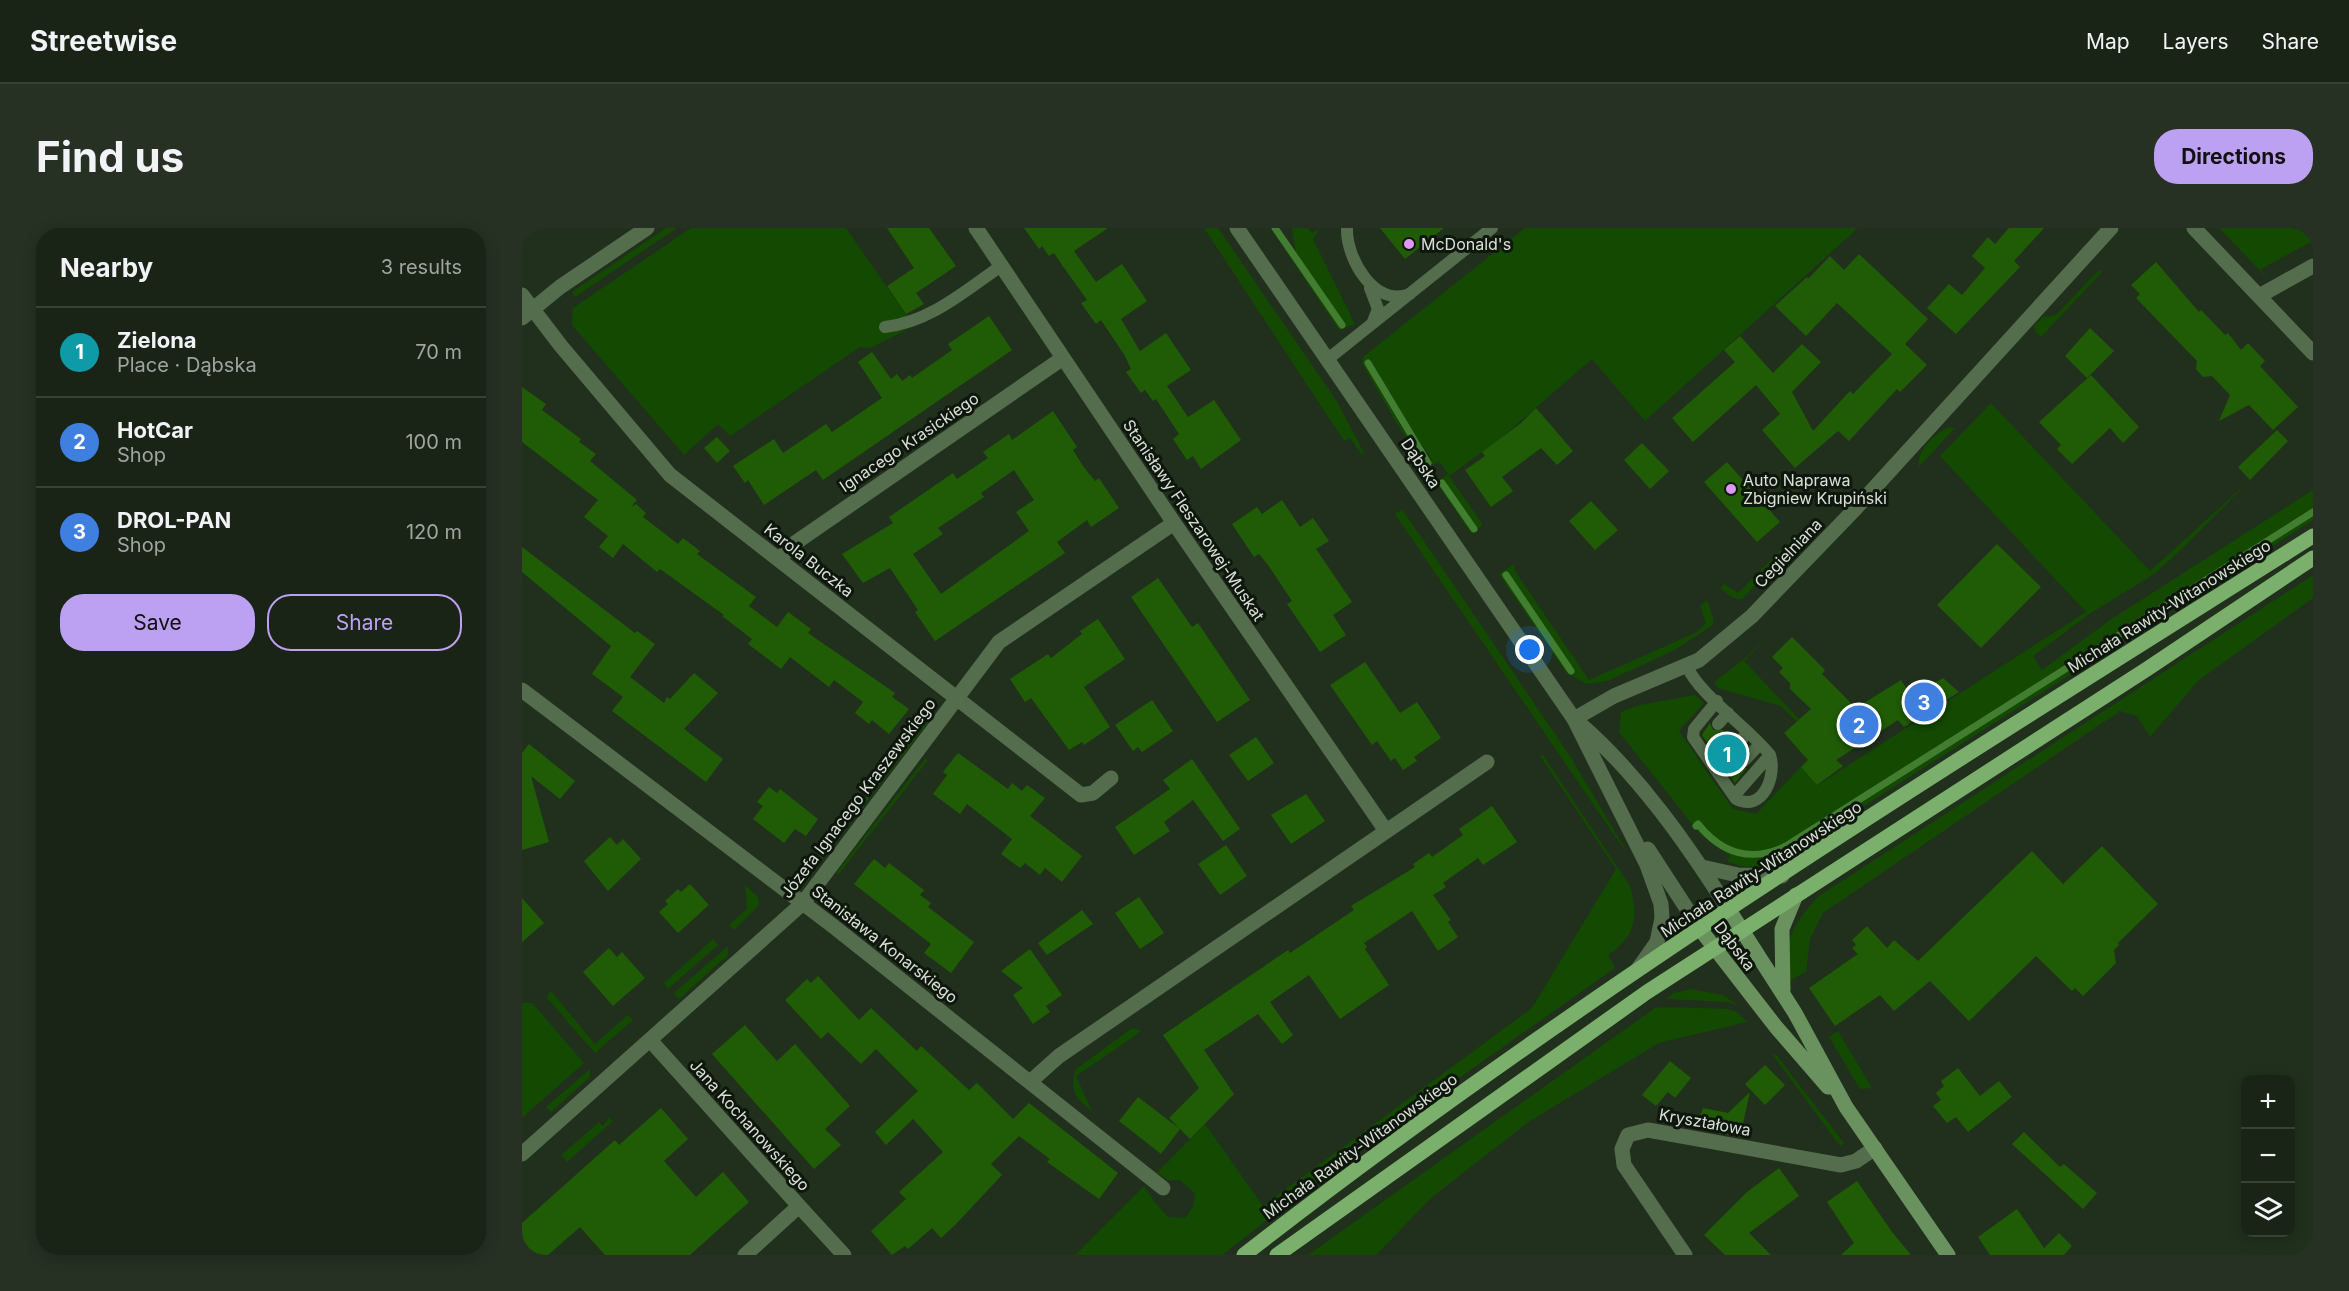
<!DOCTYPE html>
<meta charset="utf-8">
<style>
:root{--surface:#192416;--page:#263023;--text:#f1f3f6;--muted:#9fa4a1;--line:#374135;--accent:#bca0f2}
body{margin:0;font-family:Inter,sans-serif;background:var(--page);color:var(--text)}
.controls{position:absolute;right:18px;bottom:18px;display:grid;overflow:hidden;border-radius:12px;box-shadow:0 3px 15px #0003}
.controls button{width:54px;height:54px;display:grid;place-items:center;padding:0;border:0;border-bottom:2px solid var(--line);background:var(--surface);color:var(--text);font:30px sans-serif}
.you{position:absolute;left:1008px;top:422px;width:21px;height:21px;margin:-15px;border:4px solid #fff;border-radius:50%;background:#1a73e8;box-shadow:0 0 0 9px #1a73e833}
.badge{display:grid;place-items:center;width:39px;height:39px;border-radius:50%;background:var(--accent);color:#fff;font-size:20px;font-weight:700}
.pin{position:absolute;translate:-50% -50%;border:3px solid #fff;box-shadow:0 2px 6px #0006}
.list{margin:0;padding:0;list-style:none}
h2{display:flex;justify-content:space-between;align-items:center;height:78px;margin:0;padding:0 24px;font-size:26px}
h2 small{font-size:20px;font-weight:400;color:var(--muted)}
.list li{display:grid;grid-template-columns:39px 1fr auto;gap:18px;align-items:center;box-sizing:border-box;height:90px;padding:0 24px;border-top:2px solid var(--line)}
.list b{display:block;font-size:22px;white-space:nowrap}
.list p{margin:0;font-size:20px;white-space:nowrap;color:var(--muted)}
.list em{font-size:20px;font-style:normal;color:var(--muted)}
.actions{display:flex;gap:12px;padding:18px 24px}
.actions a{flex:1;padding:14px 0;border:2px solid var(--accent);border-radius:24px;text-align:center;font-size:21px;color:var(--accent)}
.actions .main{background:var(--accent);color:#111}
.icon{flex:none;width:33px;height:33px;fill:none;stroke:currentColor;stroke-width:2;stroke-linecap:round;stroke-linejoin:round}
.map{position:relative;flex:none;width:1791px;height:1027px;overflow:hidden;border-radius:24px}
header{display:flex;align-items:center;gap:36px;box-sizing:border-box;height:84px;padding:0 30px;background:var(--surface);border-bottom:2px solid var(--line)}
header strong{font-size:28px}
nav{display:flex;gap:33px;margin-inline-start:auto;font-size:21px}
.intro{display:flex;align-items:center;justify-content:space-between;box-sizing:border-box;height:144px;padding:0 36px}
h1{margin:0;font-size:42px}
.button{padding:15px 27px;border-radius:24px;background:var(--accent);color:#111;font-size:21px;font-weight:700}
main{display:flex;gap:36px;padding:0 36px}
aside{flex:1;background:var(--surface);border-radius:24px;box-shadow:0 3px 15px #0003}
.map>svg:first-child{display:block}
</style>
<header>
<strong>Streetwise</strong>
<nav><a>Map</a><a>Layers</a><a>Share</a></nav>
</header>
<div class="intro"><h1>Find us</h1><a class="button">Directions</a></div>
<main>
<aside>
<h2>Nearby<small>3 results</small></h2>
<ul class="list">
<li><span class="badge" style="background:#0f9aa8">1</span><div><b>Zielona</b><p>Place · Dąbska</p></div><em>70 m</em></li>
<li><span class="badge" style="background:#3f7fe0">2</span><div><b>HotCar</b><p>Shop</p></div><em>100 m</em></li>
<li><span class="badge" style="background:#3f7fe0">3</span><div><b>DROL-PAN</b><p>Shop</p></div><em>120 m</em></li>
</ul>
<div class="actions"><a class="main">Save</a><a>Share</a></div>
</aside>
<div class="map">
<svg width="1791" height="1027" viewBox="0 0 1791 1027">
<rect width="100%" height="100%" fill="#21301d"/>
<path fill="#134900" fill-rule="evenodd" d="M144,0H155L53,69L50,64Z
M169,0H324L392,98L349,120L338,119L208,208L196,196L162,227L50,97L51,80Z
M682,0H696L814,172L842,225L839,226L828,210L822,213Z
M748,0L818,100L823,97L774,24L770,0H786L790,5L798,0L791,11L833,96L817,102Z
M1003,0H1336L1123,193L1070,131L979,210L927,248L961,297L949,305L915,255L926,246L917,233L905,240L875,196L840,135L841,129ZM848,131L886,197L911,233L906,237L880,200L842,134Z
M1697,0H1791V13L1739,41L1747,52Z
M1577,42L1580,44L1519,109L1513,103L1512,98L1521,89L1534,87Z
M1469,175L1628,343L1728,252L1661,320L1632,346L1566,387L1511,428L1520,442L1588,392L1791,262V292L1254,634C1238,640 1221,641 1205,633L1208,628L1178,606L1097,504L1099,484L1117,477L1173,467L1182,475L1157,503L1211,581L1234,586L1279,539L1296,557L1564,384L1418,228Z
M1427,199L1433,200L1397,239C1394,223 1413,205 1427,199Z
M880,281L1048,528L1102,619L1101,620L873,286Z
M1272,309L1276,313L1220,371L1211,370L1198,360L1202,356L1216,365Z
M992,336L993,343L1067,452L1175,404L1184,395L1178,378L1185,372L1191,389V397L1151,423L1085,453L1064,456L1044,444L977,346Z
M1791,347V370L1676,453L1628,509L1615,488L1598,483L1301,685L1288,711L1284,744L1269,752C1257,717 1274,692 1297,668Z
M1253,401L1222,433L1278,492L1275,494L1259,478L1196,460L1192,454L1221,432Z
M407,489L409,491L296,636L293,633Z
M1021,527L1108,658C1117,689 1113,709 1086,727L1093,740L841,918L700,1027H553L622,958L631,972L646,989L663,990L671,979L673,965L657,952H646L635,945L683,896L741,978L1010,780L1094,641L1018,528Z
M403,531L406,532L316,647L314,645Z
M223,657L236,669L237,677L212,702L207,697L225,681Z
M191,711L196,717L146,761L142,755Z
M206,718V727L157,771L152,766L154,763Z
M1169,761L1201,767L1217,778L1206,774L1144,771L1152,765Z
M28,762L73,816L106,787L111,792L73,825L25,770Z
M0,775H10L62,835L0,890Z
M1145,779L1206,781L1215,784L1225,794L1137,815L1008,893L909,970L854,1027H786L1126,785L1133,780Z
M610,800L620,803L554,848L570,883C553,871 547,861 554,841Z
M1316,803L1350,860L1338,861L1307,809Z
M1250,826L1255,828L1322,915L1318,918Z
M68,841V849L29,884L24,879Z
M87,889L91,893L45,934L39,927L77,894L81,898Z"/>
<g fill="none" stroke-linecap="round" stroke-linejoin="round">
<path stroke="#427e30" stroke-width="7" d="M753,0L820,97
M846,135L906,235
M920,255L952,301
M984,347L1049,443
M1174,598L1176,596C1199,625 1229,635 1264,618L1791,284"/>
</g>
<path fill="#205c05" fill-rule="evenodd" d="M365,0H407L434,38L394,65L402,76L384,86L365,58L392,40Z
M502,0H586L552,23L574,54L600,36L625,73L599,91L618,123L644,105L669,142L645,158L666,189L692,172L719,212L679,241L671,228L665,232L651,211L657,206L634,171L631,173L623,162L619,165L604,144L609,141L603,128L579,92L574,96L566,85L559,75L565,72L540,37L532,25L527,28L520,18L517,21Z
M858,0H922L883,31Z
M1487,0H1522L1492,33L1498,39L1434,106L1405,80L1427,56L1440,67L1463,40L1450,28L1466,9L1473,16Z
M1337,26L1406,91L1383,116L1405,137L1378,164L1375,161L1327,213L1316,203L1273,240L1240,202L1258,186L1234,157L1171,214L1150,190L1213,134L1202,122L1218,108L1251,145L1280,116L1299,134L1270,164L1291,203L1328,163L1331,166L1370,126L1315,75L1284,108L1253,78L1285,49L1286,51L1308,28L1322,42Z
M1634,34L1677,84L1679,82L1703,107L1706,105L1719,122L1726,115L1743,133L1738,138L1776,179L1751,202L1727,177L1697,193L1708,167L1690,148L1681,149L1674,141L1675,133L1614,70L1618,66L1609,57Z
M467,88L490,122L301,252L294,242L242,277L226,252L223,255L211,238L252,211L261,225L304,196L310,204L360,170L336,134L350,124L369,151L375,146L380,153L388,147L390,150L430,122L426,116Z
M1568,100L1592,123L1565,150L1543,128Z
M1569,147L1617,199L1601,215L1588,200L1550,236L1535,221L1539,217L1517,194Z
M0,159L24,176L20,182L59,211L57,214L74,226L68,233L115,272L109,279L114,276L124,285L121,289L156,316L161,310L178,323L175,326L234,369L227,378L255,399L266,384L289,401L286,405L373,465L370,469L387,481L367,506L350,492L347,496L333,485L341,474L312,452L307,459L268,429L259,441L226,416L230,411L200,388L202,387L138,341L135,344L101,316L91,330L77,319L86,308L62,289L76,272L0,214Z
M1014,180L1051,223L1035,237L1019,220L980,249L991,263L969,279L943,242L963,228L960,224L999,195Z
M531,183L555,219L551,222L561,238L573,253L577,250L597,280L569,299L565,292L535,314L543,325L413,413L393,384L396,382L368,340L341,355L320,326L371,295L367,289L431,245L435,251L466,230L461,224L487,206L490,212ZM492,242L512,272L494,284L507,303L419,366L391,326L421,306L416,300L462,269L459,265Z
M1755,202L1766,213L1728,252L1716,239Z
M195,209L208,223L195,235L182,220Z
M1120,215L1147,243L1128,261L1102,232Z
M1205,234L1258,294L1235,314L1182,254Z
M760,272L778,299L791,290L807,313L794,321L830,374L811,387L824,407L798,424L765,376L770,373L746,337L737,326L732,329L710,296L735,279L740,286Z
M1069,273L1096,302L1073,322L1047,293Z
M1475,316L1519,359L1459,420L1415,377Z
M0,319L113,405L115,403L133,416L108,449L142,475L145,469L148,471L172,445L196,465L162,501L201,531L184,554L90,483L101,469L70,446L89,418L0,344Z
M636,350L670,399L676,395L728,472L695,494L609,369Z
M576,391L603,431L562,459L588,499L562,517L560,514L547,522L509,470L503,474L488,451L526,426L529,430L560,406L558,403Z
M1270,409L1303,442L1300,446L1334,480L1379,452L1390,469L1421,450L1437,464L1382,499L1376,492L1314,532L1321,538L1295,557L1279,539L1286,532L1262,505L1289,481L1268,461V455L1257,444L1261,440L1250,429Z
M843,434L878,485L895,474L919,510L892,529L895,533L881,542L873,530L869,533L855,513L850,517L808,457Z
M630,472L651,503L620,524L616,519L611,523L593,497Z
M1188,495L1191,502H1201L1208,512L1205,518L1207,525L1217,526L1214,532L1216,539L1225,540L1213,555L1180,507Z
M734,509L752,535L726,553L707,527Z
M7,516L53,553L38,571L9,548L27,614L0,622V525Z
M436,525L486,561L490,555L500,563L505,557L523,570L508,588L560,628L540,654L523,640L518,647L503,635L498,640L479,626L490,611L445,576L438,586L411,566L425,547L421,544Z
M670,531L718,601L701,613L671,572L642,594L648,603L612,627L593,599L648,561L641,552Z
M247,559L255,565L258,561L296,591L284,608L273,601L262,615L231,591L241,578L235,574Z
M784,566L803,593L769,616L749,587Z
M970,578L995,614L961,637L956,630L921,655L924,659L911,667L929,692L926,694L936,709L916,723L890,683L842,715L845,719L843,721L867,757L818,791L787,747L748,774L771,807L760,816L736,786L682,822L712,866L668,911L647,890L677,860L641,807L766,722L768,725L832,682L829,678L893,639L891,636L907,625L910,629L941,607L937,601Z
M88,609L95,617L101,611L119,631L86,663L62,633Z
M704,617L725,648L698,667L676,636Z
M1580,618L1636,676L1596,715L1597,717L1592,722L1594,735L1561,768L1553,760L1550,763L1514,728L1447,793L1408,753L1372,783L1358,767L1313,798L1287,760L1336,726L1330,720L1334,717L1330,712L1345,698L1365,720L1372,712L1396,733L1510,623L1541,656Z
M352,631L363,640L367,635L402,662L398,667L409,675L406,679L452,714L429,745L402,725L409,716L332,656Z
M168,656L187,677L156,705L137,684L146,676L143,673L156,661L159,664Z
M617,669L642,705L618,721L593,685Z
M0,670L22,695L0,714Z
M560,682L571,696L525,727L516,715Z
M87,720L95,729L100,724L123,750L91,778L61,744Z
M508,721L540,767L524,778L528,784L511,796L491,767L501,760L479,743Z
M296,748L337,792L349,780L395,823L399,818L447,862L455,855L491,891L507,875L596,945L577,971L525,934L528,931L497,908L469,936L480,947L434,996L419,1010L410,1000L386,1021L383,1018L370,1027L349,1003L384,971L377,964L421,924L391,891L364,917L353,904L396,863L354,821L339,836L306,804L299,811L263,772L285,751L289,755Z
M223,797L255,833L273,816L328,878L303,901L319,917L292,941L190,826Z
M1148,833L1169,850L1153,870L1146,864L1134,878L1120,867Z
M1243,837L1263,857L1243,877L1223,856Z
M1436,840L1458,868L1477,853L1490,869L1446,904L1434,889L1425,895L1411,878L1419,872L1414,865L1422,858L1419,853Z
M1228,864L1218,909L1174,901L1181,880L1206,885Z
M616,869L658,901L639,926L597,893Z
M139,880L166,911L142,933L174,969L201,944L227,974L168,1027H83L58,999L26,1027H0V995L93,912L97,917Z
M1502,904L1538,939L1542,936L1575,965L1561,981L1490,916Z
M1257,940L1277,968L1227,1005L1249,1027H1203L1182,1007L1225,964Z
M1335,953L1370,1004L1389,1027H1319L1332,1015L1305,974Z
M1495,981L1522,1020L1537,1005L1550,1018L1542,1027H1468L1456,1009Z"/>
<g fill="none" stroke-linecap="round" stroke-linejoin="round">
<path stroke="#546d4d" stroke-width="12" d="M825,0C824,30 852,80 888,66
M848,60L856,81L850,96
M363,99C408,94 443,63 479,38
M806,131L970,0
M1165,438C1176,466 1228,501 1248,527C1255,547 1241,585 1214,571L1171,509L1172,501L1195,473
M1196,496L1206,485
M1213,519L1226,504
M1222,533L1238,516
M1212,568L1248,527"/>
<path stroke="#546d4d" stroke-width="15" d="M454,0L652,295L864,603
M1672,0L1791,125
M0,67L39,118L148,247L559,567L571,565L589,550
M1737,68L1791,38
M257,331L273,315L541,130
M0,462L311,698L641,960
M1052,491L1092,468L1177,432L1230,388L1334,280L1589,0
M128,812L277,978L223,1027
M509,853L537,828L965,534
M0,926L281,675L477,414L652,295
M277,978L322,1027
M1163,1027L1102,937L1100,921L1106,907L1126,902L1319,937L1334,933L1353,920"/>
<path stroke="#546d4d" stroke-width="15" d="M715,0L1052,491L1125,637L1139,676L1140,690L1135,714L1116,741
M0,90L38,59L125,0
M1057,495C1117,547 1165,616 1207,682
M1126,621L1178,701
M1180,639L1216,647L1260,648"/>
<path stroke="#6a925f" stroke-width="15" d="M1207,682L1273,785L1324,879L1426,1027
M1178,701L1254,799L1306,859
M1261,762L1260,701L1274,667"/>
<path stroke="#7baf6c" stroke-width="15" d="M722,1027C1060,763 1428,537 1791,308
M755,1027L1125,764L1625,441L1791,330"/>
</g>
<g fill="#df98f2" stroke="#0f160d" stroke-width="2">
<circle cx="887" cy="16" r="6"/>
<circle cx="1209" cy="261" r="6"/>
</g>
<g text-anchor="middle" stroke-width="6" stroke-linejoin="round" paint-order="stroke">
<g font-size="16" fill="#d7e1d5" stroke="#0f160d" text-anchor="start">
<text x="899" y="22">McDonald's</text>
<text x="1221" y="258">Auto Naprawa<tspan x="1221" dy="18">Zbigniew Krupiński</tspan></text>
</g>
<g font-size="16" fill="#d7e1d5" stroke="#0f160d">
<text transform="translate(387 214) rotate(-34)" y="6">Ignacego Krasickiego</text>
<text transform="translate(899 235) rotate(56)" y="6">Dąbska</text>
<text transform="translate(672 292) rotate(56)" y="6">Stanisławy Fleszarowej-Muskat</text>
<text transform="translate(1266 325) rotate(-46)" y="6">Cegielniana</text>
<text transform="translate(287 332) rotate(38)" y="6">Karola Buczka</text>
<text transform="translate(1647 378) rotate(-32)" y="6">Michała Rawity-Witanowskiego</text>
<text transform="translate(336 570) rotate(-53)" y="6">Józefa Ignacego Kraszewskiego</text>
<text transform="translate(1239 641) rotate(-33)" y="6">Michała Rawity-Witanowskiego</text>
<text transform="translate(363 716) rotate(38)" y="6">Stanisława Konarskiego</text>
<text transform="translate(1213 718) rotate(53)" y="6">Dąbska</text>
<text transform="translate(1183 894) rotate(10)" y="6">Kryształowa</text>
<text transform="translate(228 897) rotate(48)" y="6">Jana Kochanowskiego</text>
<text transform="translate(838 918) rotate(-36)" y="6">Michała Rawity-Witanowskiego</text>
</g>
</g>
</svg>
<div class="controls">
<button>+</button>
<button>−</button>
<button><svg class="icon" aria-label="layers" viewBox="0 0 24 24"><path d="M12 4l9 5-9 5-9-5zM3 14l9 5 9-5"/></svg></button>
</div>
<div class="you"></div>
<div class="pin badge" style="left:1205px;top:526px;background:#0f9aa8">1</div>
<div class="pin badge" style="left:1337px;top:497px;background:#3f7fe0">2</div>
<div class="pin badge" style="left:1402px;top:474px;background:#3f7fe0">3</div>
</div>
</main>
